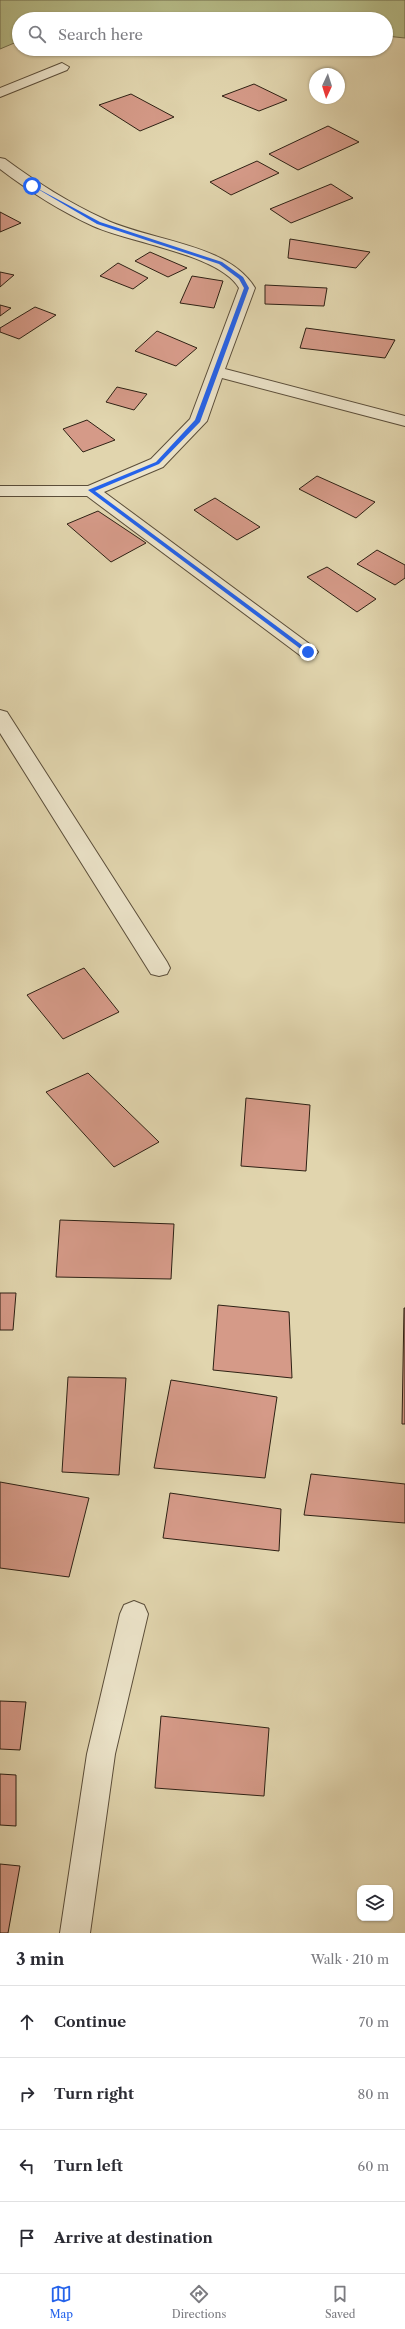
<!DOCTYPE html>
<meta charset="utf-8">
<style>
:root{--surface:#fff;--page:#f2f2f3;--text:#2b2b33;--muted:#7c7c81;--line:#e1e1e2;--accent:#2563eb}
body{margin:0;font-family:"Libre Caslon Text",serif;background:var(--page);color:var(--text)}
.controls{position:absolute;right:12px;bottom:12px;display:grid;overflow:hidden;border-radius:8px;box-shadow:0 1px 3px #0004}
.controls button{width:36px;height:36px;display:grid;place-items:center;padding:0;border:0;border-bottom:1px solid var(--line);background:var(--surface);color:var(--text);font:20px sans-serif}
.compass{position:absolute;left:309px;top:68px;width:36px;height:36px;border-radius:50%;background:var(--surface);box-shadow:0 1px 3px #0004;rotate:184deg}
.stop{position:absolute;width:12px;height:12px;margin:-9px;border:3px solid #2563eb;border-radius:50%;background:#fff}
.stop.end{background:#2563eb;border-color:#fff;box-shadow:0 1px 4px #0008}
.list{margin:0;padding:0;list-style:none}
h2{display:flex;justify-content:space-between;align-items:center;height:52px;margin:0;padding:0 16px;font-size:17px}
h2 small{font-size:13px;font-weight:400;color:var(--muted)}
.list li{display:grid;grid-template-columns:26px 1fr auto;gap:12px;align-items:center;box-sizing:border-box;height:72px;padding:0 16px;border-top:1px solid var(--line)}
.list b{display:block;font-size:15px;white-space:nowrap}
.list em{font-size:13px;font-style:normal;color:var(--muted)}
.icon{flex:none;width:22px;height:22px;fill:none;stroke:currentColor;stroke-width:2;stroke-linecap:round;stroke-linejoin:round}
.map{position:relative;flex:none;width:405px;height:1933px;overflow:hidden}
.search{position:absolute;background:var(--surface);box-shadow:0 1px 3px #0004;left:12px;right:12px;top:12px;height:44px;display:flex;align-items:center;gap:10px;box-sizing:border-box;padding:0 14px;border-radius:22px;color:var(--muted);font-size:15px}
.sheet{height:340px;background:var(--surface)}
nav{display:flex;justify-content:space-around;align-items:center;box-sizing:border-box;height:56px;border-top:1px solid var(--line);background:var(--surface);font-size:11px;color:var(--muted)}
nav a{display:grid;justify-items:center;gap:2px}
nav .on{color:var(--accent)}
.map>svg:first-child{display:block}
</style>
<div class="map">
<svg width="405" height="1933" viewBox="0 0 405 1933">
<rect width="100%" height="100%" fill="#e1d5ae"/>
<filter id="stains"><feTurbulence type="fractalNoise" baseFrequency=".005" numOctaves="4"/><feColorMatrix values="0 0 0 0 .2 0 0 0 0 .09 0 0 0 0 .02 0 0 0 .5 -.17"/></filter>
<radialGradient id="worn" r=".72"><stop offset=".6" stop-color="#630" stop-opacity="0"/><stop offset="1" stop-color="#630" stop-opacity=".3"/></radialGradient>
<path fill="#b6bc88" stroke="#726e4e" d="M0,0H405V38L386,36V19H19V41L0,49Z"/>
<path fill="#d59a88" stroke="#2e2114" d="M254,84L287,100L259,111L222,96Z
M131,94L174,117L140,131L99,105Z
M328,126L359,142L298,170L269,154Z
M257,161L279,173L231,195L210,182Z
M331,184L353,198L291,223L270,209Z
M0,212L21,223L0,232Z
M290,239L370,252L356,268L288,258Z
M150,252L187,268L168,277L135,261Z
M118,263L148,278L133,289L100,276Z
M0,272L14,275L0,287Z
M192,276L223,281L214,308L180,303Z
M265,285L327,288L324,306L265,304Z
M0,305L11,308L0,316Z
M35,307L56,315L19,339L0,332V328Z
M306,328L395,340L385,358L300,348Z
M157,331L197,348L176,366L135,351Z
M117,387L147,394L134,410L106,402Z
M87,420L115,440L83,452L63,429Z
M317,476L375,502L356,518L299,489Z
M215,498L260,527L237,540L194,510Z
M98,511L146,543L111,562L67,524Z
M377,550L405,565V578L395,585L357,564Z
M327,567L376,599L357,612L307,577Z
M84,968L119,1012L63,1039L27,995Z
M88,1073L159,1142L114,1167L46,1092Z
M246,1098L310,1105L306,1171L241,1166Z
M60,1220L174,1224L171,1279L56,1277Z
M0,1293H16L13,1330H0Z
M218,1305L289,1312L292,1378L213,1370Z
M404,1308H405V1424H402Z
M68,1377L126,1378L119,1475L62,1472Z
M171,1380L277,1397L265,1478L154,1468Z
M311,1474L405,1484V1523L304,1515Z
M0,1482L89,1498L69,1577L0,1568Z
M170,1493L281,1509L279,1551L163,1538Z
M0,1701L26,1702L20,1750L0,1749Z
M161,1716L269,1728L264,1796L155,1788Z
M0,1774L16,1775V1826L0,1825Z
M0,1864L20,1866L8,1933H0Z"/>
<g fill="none" stroke-linecap="round" stroke-linejoin="round">
<g stroke="#5b4e3a" stroke-width="2">
<path id="street" d="M62,63L69,67L67,70L0,97V88Z
M0,158L5,159C36,182 69,203 104,219C149,241 228,243 255,288L225,369L405,416V426L222,378L207,421L163,467L104,492L315,648L318,652L315,656L308,658L301,656L87,496H0V486H88L151,459L190,419L239,288C219,254 130,243 93,226C60,211 29,191 0,169Z
M0,710L7,712L167,962L170,968L167,974L159,976L151,974L0,733Z
M134,1601L144,1605L148,1614L115,1754L90,1933H60L87,1754L120,1614L124,1605Z"/>
</g>
<use href="#street" fill="#ece4ca" fill-rule="evenodd"/>
</g>
<path fill="#2563eb" d="M31,185L100,222L222,262L243,277L249,288L200,422L159,464L95,491L310,651V653H306L88,490L156,462L195,420L244,288L239,279L219,264L97,224Z"/>
<rect width="100%" height="100%" filter="url(#stains)"/>
<rect width="100%" height="100%" fill="url(#worn)"/>
</svg>
<div class="controls">
<button><svg class="icon" aria-label="layers" viewBox="0 0 24 24"><path d="M12 4l9 5-9 5-9-5zM3 14l9 5 9-5"/></svg></button>
</div>
<svg class="compass" viewBox="-18 -18 36 36"><path d="M0-13l5 13h-10z" fill="#e53935"/><path d="M0 13l5-13h-10z" fill="#7c7c81"/></svg>
<div class="stop" style="left:32px;top:186px"></div>
<div class="stop end" style="left:308px;top:652px"></div>
<div class="search"><svg class="icon" aria-label="search" viewBox="0 0 24 24"><circle cx="10" cy="10" r="6"/><path d="M15 15l6 6"/></svg>Search here</div>
</div>
<section class="sheet">
<h2>3 min<small>Walk · 210 m</small></h2>
<ul class="list">
<li><svg class="icon" aria-label="ahead" viewBox="0 0 24 24"><path d="M12 20V5M6 11l6-6 6 6"/></svg><div><b>Continue</b></div><em>70 m</em></li>
<li><svg class="icon" aria-label="right" viewBox="0 0 24 24"><path d="M7 20v-9h11M14 6l5 5-5 5"/></svg><div><b>Turn right</b></div><em>80 m</em></li>
<li><svg class="icon" aria-label="left" viewBox="0 0 24 24"><path d="M17 20v-9H6M10 6l-5 5 5 5"/></svg><div><b>Turn left</b></div><em>60 m</em></li>
<li><svg class="icon" aria-label="arrive" viewBox="0 0 24 24"><path d="M6 21V4h12l-3 4 3 4H6"/></svg><div><b>Arrive at destination</b></div></li>
</ul>
</section>
<nav>
<a class="on"><svg class="icon" aria-label="map" viewBox="0 0 24 24"><path d="M3 6l6-2 6 2 6-2v14l-6 2-6-2-6 2zM9 4v14M15 6v14"/></svg>Map</a>
<a><svg class="icon" aria-label="directions" viewBox="0 0 24 24"><path d="M12 3l9 9-9 9-9-9zM9 14v-3h6M13 9l2 2-2 2"/></svg>Directions</a>
<a><svg class="icon" aria-label="saved" viewBox="0 0 24 24"><path d="M7 4h10v16l-5-4-5 4z"/></svg>Saved</a>
</nav>
